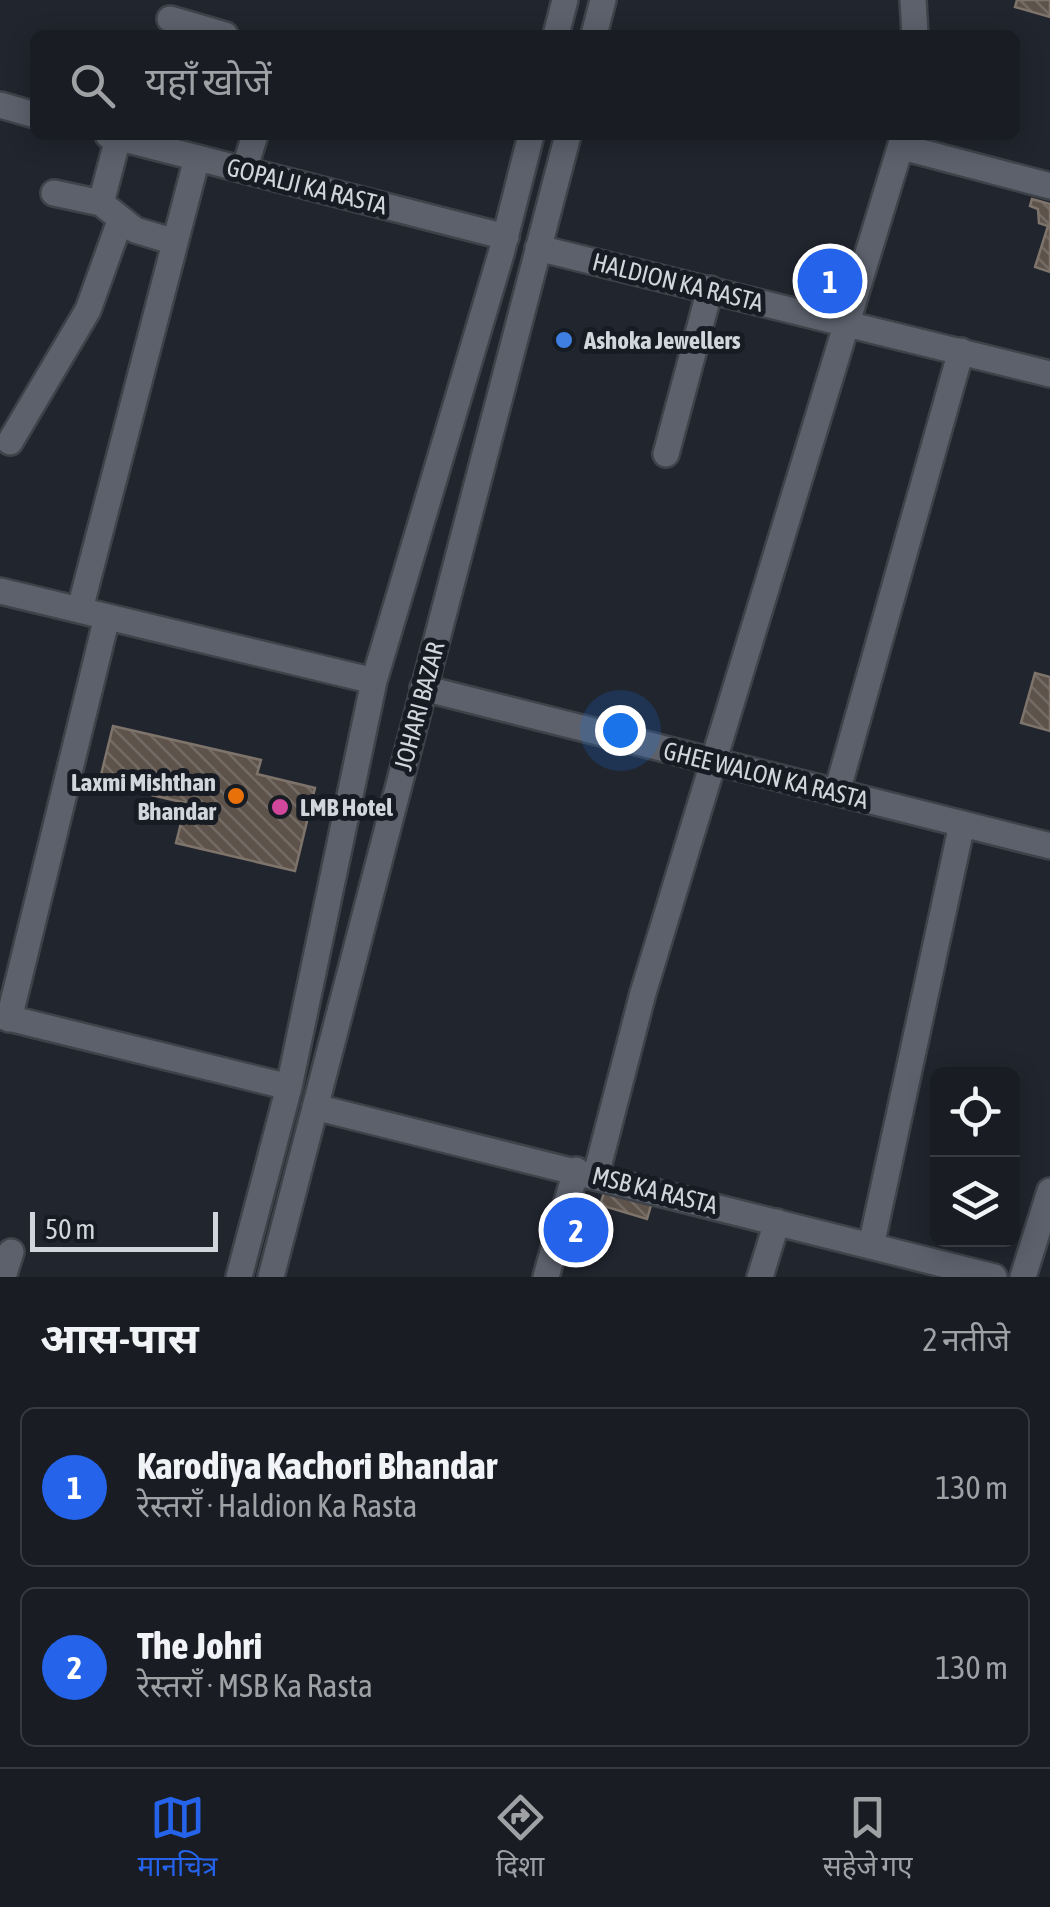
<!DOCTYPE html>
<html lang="hi">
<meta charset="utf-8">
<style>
:root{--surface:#191c22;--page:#22252a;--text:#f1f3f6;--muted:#9fa1a5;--line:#373a40;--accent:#2563eb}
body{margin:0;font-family:"Asap Condensed","Noto Sans Devanagari",sans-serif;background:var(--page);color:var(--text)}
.controls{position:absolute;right:30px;bottom:30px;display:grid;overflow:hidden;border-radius:15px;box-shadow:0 5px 25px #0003}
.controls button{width:90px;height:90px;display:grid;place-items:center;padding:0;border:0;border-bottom:2px solid var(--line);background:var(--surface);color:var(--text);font:50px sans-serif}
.scale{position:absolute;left:30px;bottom:25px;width:188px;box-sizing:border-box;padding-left:10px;border:5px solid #d2d5db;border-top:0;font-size:28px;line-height:35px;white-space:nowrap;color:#d2d5db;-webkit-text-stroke:8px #171c24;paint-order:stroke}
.you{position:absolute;left:620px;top:730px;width:35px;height:35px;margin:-25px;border:8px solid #fff;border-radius:50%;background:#1a73e8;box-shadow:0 0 0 15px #1a73e833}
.badge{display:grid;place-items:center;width:65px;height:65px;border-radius:50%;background:var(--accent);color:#fff;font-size:32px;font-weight:700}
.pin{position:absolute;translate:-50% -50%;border:5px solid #fff;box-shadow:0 2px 10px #0006}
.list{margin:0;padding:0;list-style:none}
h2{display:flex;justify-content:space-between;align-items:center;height:130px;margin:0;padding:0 40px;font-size:42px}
h2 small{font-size:32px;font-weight:400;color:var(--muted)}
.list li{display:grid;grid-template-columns:65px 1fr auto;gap:30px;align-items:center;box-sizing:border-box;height:160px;margin:0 20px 20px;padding:0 20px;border:2px solid var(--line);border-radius:15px}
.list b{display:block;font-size:38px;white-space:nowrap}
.list p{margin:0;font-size:32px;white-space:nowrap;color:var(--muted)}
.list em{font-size:32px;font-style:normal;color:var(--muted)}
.icon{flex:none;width:55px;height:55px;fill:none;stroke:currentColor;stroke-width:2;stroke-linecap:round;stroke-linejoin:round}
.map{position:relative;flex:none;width:1050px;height:1277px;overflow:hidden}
.search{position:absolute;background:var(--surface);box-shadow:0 5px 25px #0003;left:30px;right:30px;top:30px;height:110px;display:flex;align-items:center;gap:25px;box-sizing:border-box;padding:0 35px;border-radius:15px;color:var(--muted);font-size:38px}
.sheet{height:490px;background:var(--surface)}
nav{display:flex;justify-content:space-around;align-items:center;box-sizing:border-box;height:140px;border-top:2px solid var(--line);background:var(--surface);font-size:28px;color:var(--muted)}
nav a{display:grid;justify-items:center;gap:5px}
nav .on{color:var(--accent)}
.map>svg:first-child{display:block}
</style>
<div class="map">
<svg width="1050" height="1277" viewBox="0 0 1050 1277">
<defs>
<pattern id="building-back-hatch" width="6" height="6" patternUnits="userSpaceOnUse" patternTransform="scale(2.5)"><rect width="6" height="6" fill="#5d534b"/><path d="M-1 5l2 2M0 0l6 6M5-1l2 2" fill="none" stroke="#736b64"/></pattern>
</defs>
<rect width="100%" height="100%" fill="#21252e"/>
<path fill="url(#building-back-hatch)" stroke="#7e746b" stroke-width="2.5" d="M1017,0H1050V17L1015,7Z
M1032,199L1050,204V272L1035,267L1048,226L1039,223L1038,209L1030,206Z
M1035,673L1050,677V731L1021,723Z
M113,726L261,760L257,774L315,788L295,871L176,843L186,803L99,783Z
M608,1181L654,1195L647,1219L600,1205Z"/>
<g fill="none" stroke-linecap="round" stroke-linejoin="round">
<g stroke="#3e4249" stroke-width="30">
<path id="minor" d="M913,0L915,35
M170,19L225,35
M556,35L565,0
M594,35L603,0
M0,105L35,115
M108,135L506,237
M902,147L1050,186
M244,170L255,135
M54,193L101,203L135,230L175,242
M101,203L118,138
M538,248L1050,374
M10,442L88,310L120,221
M666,454L710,289
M0,591L374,681
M80,609L197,158
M423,688L1050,846
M837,792L961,351
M0,1016L289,1087
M9,1019L107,617
M315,1107L994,1277
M596,1175L643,993L904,135
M871,1246L962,824
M3,1277L11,1252
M239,1277L289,1087L374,681L501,254L531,135
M271,1277L568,135
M546,1277L576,1170
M760,1277L777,1222
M1023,1277L1050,1191"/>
</g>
<use href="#minor" stroke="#5c616c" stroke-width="25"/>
</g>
<circle fill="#3f7fe0" stroke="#171c24" stroke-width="4" cx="564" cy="340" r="10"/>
<circle fill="#e8710a" stroke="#171c24" stroke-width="4" cx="236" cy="796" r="10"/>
<circle fill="#d1479c" stroke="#171c24" stroke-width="4" cx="280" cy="807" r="10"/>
<g text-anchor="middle" stroke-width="10" stroke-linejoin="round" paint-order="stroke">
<g font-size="25" fill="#d2d5db" stroke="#171c24">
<text transform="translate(307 186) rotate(14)" y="9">GOPALJI KA RASTA</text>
<text transform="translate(678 282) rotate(14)" y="9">HALDION KA RASTA</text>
<text transform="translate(419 706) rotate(-75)" y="9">JOHARI BAZAR</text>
<text transform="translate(766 775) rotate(14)" y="9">GHEE WALON KA RASTA</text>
<text transform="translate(655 1190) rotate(14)" y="9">MSB KA RASTA</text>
</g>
<g font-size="25" font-weight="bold" fill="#d2d5db" stroke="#171c24" text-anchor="start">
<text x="584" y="349">Ashoka Jewellers</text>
<text x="216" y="791" text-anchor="end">Laxmi Mishthan<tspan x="216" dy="29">Bhandar</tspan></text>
<text x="300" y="816">LMB Hotel</text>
</g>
</g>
</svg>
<div class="controls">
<button><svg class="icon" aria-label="locate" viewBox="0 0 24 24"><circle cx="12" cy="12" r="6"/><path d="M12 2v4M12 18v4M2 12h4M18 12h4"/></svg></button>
<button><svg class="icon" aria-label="layers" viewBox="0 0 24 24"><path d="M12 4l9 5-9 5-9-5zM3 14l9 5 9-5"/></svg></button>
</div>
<div class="scale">50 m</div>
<div class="you"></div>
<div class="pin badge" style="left:830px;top:281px">1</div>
<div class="pin badge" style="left:576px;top:1230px">2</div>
<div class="search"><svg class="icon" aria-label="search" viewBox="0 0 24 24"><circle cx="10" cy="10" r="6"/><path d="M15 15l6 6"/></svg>यहाँ खोजें</div>
</div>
<section class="sheet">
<h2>आस-पास<small>2 नतीजे</small></h2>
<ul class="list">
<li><span class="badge">1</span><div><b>Karodiya Kachori Bhandar</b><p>रेस्तराँ · Haldion Ka Rasta</p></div><em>130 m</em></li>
<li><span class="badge">2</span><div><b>The Johri</b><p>रेस्तराँ · MSB Ka Rasta</p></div><em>130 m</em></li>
</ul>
</section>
<nav>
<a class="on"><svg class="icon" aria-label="map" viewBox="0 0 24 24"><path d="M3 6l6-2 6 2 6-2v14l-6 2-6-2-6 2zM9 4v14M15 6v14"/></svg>मानचित्र</a>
<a><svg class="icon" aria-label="directions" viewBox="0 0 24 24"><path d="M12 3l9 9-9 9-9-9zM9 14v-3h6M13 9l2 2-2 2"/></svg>दिशा</a>
<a><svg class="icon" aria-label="saved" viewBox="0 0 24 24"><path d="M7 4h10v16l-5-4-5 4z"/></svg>सहेजे गए</a>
</nav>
